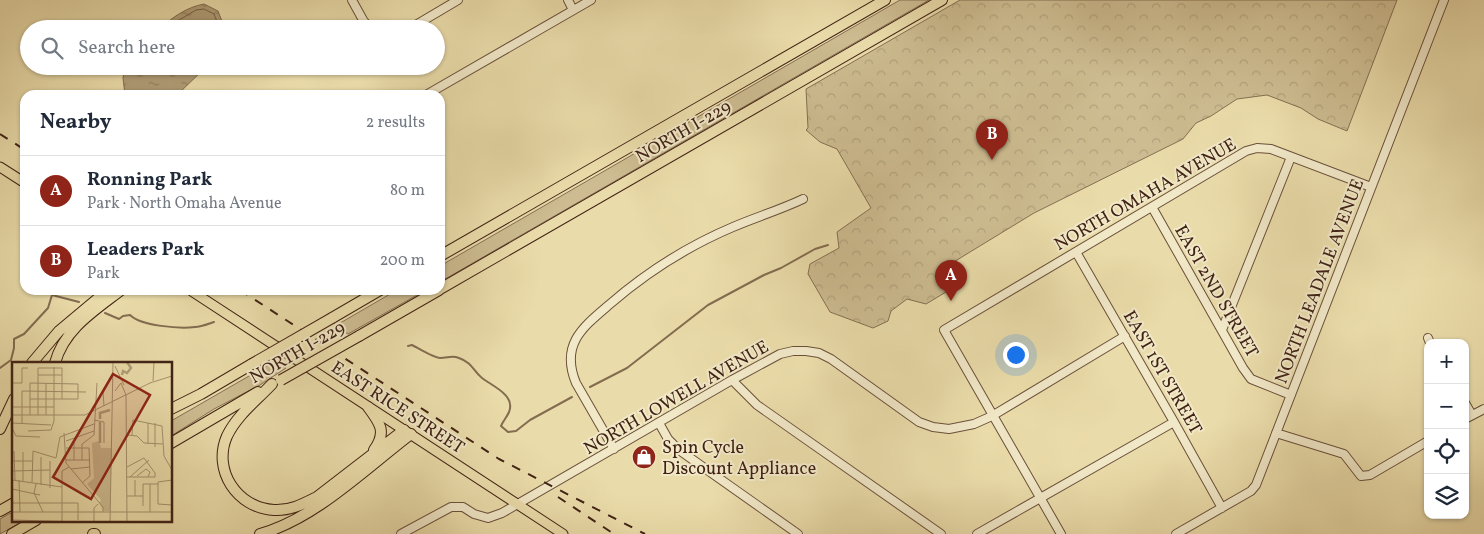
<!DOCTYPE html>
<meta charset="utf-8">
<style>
:root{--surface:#fff;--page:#f6f6f7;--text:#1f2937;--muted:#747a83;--line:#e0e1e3;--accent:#8f2418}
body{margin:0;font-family:Vollkorn,serif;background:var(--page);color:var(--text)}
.controls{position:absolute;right:15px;bottom:15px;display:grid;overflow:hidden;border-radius:10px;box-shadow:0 1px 4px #0004}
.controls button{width:45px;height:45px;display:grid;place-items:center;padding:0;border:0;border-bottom:1px solid var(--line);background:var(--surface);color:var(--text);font:25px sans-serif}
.you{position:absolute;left:1015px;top:354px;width:18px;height:18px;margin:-12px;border:4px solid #fff;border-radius:50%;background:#1a73e8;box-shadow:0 0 0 8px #1a73e833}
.badge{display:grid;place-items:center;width:32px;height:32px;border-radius:50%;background:var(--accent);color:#fff;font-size:16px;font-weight:700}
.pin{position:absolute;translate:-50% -41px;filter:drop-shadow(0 1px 2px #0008)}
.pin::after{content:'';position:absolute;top:26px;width:18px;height:15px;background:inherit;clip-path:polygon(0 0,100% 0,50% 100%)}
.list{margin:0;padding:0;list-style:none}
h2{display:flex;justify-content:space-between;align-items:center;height:65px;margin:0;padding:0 20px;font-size:21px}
h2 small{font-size:16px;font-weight:400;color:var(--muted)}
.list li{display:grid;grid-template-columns:32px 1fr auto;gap:15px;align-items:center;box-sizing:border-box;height:70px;padding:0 20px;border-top:1px solid var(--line)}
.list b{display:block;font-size:19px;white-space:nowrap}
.list p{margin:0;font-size:16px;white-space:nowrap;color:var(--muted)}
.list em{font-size:16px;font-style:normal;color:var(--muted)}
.icon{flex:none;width:28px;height:28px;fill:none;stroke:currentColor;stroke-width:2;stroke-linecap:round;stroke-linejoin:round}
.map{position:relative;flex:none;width:1484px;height:534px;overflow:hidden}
.search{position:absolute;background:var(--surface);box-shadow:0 1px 4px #0004;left:20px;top:20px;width:425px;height:55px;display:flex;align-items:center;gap:12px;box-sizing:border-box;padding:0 18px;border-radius:28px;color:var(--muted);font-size:19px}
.panel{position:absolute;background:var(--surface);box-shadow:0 1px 4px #0004;left:20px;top:90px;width:425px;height:205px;border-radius:15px}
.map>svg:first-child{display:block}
</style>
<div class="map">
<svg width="1484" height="534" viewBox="0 0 1484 534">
<defs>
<pattern id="park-crowns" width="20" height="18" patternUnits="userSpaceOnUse" patternTransform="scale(1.25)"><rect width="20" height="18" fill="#cdbc91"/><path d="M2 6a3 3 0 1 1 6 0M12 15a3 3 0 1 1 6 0" fill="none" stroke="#b1a17c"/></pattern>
<pattern id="water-ripples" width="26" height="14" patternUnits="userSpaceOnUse" patternTransform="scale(1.25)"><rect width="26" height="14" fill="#b09d77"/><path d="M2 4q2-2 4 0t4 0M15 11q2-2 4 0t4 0" fill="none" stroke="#918060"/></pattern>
</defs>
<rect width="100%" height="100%" fill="#eadcaa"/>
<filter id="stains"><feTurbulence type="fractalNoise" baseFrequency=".004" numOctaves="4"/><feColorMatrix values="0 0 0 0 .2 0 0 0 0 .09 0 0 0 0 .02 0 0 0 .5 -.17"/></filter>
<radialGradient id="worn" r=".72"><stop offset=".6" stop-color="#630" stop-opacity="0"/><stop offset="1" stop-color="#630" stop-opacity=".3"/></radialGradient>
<path fill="#cdbc91" stroke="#866f53" d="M900,0H929L440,282V266Z
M397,290H426L348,334L335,326Z
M275,361L286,368L260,385L214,409L171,436V421Z
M14,511V520H25L0,534V519Z"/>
<path fill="url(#park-crowns)" stroke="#866f53" d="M960,0H1397L1347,131L1318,119L1301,108L1267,95L1237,99L1211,116L1196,123L1183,139L1034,213L952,263L961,283L926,304L907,299L891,311L888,321L873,328L830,312L808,274L810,264L839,248L837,232L871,208L837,149L820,142L806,130L808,128L806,89Z"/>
<path fill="url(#water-ripples)" stroke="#836c50" d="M204,4L218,11L225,29H159C173,17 187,7 204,4Z
M125,66H207L177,95H125L123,78Z"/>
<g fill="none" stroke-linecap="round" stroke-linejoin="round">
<path stroke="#786046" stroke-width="1" d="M167,29L174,23L196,10L204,9L214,14L220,29"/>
<path stroke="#836c50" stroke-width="2" d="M105,313L119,319L123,316L130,315C141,326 180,329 195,327C201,327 208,324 214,322
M408,346L412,345C418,348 434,358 440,358C448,358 452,355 459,358C473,363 473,371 482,378C492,386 516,395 509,412C507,417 503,421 501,426L508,432L516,431L530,420L572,397
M0,368L11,360L14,348V339L24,334L48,308L52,295L79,302
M590,387L627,368L708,305L764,275L781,268L815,249L828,245"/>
<g stroke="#6a503a" stroke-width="10">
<path id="minor" d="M352,0L363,20L370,29
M568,0L573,10
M409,29L458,0
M426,95L591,0
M1152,207L1243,368L1251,379L1291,395
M1076,252L1174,422L1222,508
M1222,330L1291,157
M1428,338L1430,343
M732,380L757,405L941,534
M1465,403L1472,415
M1465,419L1484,409
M659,423L668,439L679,450L798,534
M1276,433L1344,454L1361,476L1370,475L1428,441
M614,449L576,383C560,344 583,327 610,304C647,272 688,246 733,227C756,217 780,210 803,199
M401,534L451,507H463L474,514L488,518L502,513L732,380L780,354L793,351H806L819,353L831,359L919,422L933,427L949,429L974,424L992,416L1125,336
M977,534L1174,422
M1061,534L944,330L1246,151L1257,148L1271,149L1371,187
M1176,534L1251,491L1256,485L1444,0"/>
</g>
<g stroke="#402215" stroke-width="11">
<path id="major" d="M0,167L25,183
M190,290L563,534"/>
</g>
<g stroke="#402215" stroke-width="12">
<path id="highway" d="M440,256L885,0
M440,289L942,0
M332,318L380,290
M359,336L439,290
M32,363L59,331L108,290
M55,363C64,329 95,310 121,290
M272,384C257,400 237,415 227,436C212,470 237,508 274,510C290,511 303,504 317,497L404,430
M368,407C380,423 387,432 374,450
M171,409L201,394L252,364
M0,429L14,399
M171,443L258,392
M0,511L14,503
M12,534L36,520
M93,534H95
M260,534C315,519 366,468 411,434"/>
</g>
<use href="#minor" stroke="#f1e8c8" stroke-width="8"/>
<use href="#major" stroke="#eadcaa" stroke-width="9"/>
<use href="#highway" stroke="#eadcaa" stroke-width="10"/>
<path stroke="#402215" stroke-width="2" stroke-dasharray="9 9" stroke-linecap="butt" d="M0,134L25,150
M240,290L499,459L645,534
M558,497L614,534"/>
<g stroke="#402215" stroke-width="12" stroke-linecap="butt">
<path id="highway-bridge" d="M252,364L332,318
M281,380L359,336"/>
</g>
<use href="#highway-bridge" stroke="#eadcaa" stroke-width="10"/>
</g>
<defs>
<g id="shop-disc" transform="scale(1.25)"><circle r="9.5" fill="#8f2418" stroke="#f1e8c8"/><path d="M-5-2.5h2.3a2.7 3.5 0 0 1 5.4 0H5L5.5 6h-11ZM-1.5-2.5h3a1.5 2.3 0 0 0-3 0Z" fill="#fff"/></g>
</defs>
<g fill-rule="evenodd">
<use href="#shop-disc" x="644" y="457"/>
</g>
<g text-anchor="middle" stroke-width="4" stroke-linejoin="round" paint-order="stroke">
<g font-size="18" fill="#402215" stroke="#f1e8c8">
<text transform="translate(683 131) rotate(-30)" y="6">NORTH I-229</text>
<text transform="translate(1145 194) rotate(-30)" y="6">NORTH OMAHA AVENUE</text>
<text transform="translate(1319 281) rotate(-69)" y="6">NORTH LEADALE AVENUE</text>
<text transform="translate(1217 291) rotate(60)" y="6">EAST 2ND STREET</text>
<text transform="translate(297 352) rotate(-30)" y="6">NORTH I-229</text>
<text transform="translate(1163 372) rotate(60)" y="6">EAST 1ST STREET</text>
<text transform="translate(676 397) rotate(-30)" y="6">NORTH LOWELL AVENUE</text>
<text transform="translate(398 407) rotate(33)" y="6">EAST RICE STREET</text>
</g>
<g font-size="18" fill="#402215" stroke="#f1e8c8" text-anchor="start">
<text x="662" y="453">Spin Cycle<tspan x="662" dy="21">Discount Appliance</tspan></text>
</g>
</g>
<g transform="translate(12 362)">
<rect width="160" height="160" fill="#eadcaa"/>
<path d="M87,79L89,86H100L98,149H92L87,141L89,138L75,122L82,116L80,81Z" fill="#cdbc91"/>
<path fill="none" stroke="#b09d77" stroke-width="2.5" d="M110,13L111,9L115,11L119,6L115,0M88,57V51L98,48M88,60V81"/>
<path fill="none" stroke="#a6926e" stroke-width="1" d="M103,4L112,23M26,13H50M141,19L142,0M0,21H10V6H16M103,29L109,21L114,33M114,33L115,160M18,37H66V22L18,21V53M92,44L91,30L99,14M0,45H42M0,53H73L138,21L160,14M26,53V6H50V37M34,53V21M82,58L92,60V81M0,61L39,63M10,61V29L74,30M136,61V82M0,66L4,74L28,75M16,69L39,68L42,59V5M52,71L54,101L91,145V150M115,73L125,74L132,81L151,82M120,73L121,58L150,64L152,94L160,108M54,79L82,69M143,85V61M54,86H77L78,114L70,121M2,89L3,118M11,90V119M54,98H77M62,98V78M70,98V82L82,73L85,21M0,99H20M38,99V126M115,105L132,96L143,111V115H115M59,107L78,105M0,109L38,108M125,114L134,107L138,110L136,115M118,115L137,98M0,118L50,125M7,118L8,150M160,118L146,120V142L160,143M20,120L21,89L44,96L48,75L82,62M24,122L22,131L31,150M29,123V95M0,127L28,133M115,134H131M123,134V118M0,141H66V158M131,144V122H146M0,150H160M138,150V122M0,158L71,160M50,159V109L57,105M82,160V146L86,142M98,160L101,0"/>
<path fill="#8f2418" fill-opacity="0.15" stroke="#8f2418" stroke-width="2.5" d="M101,12L138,33L79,137L41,115Z"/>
<rect width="160" height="160" fill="none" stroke="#402215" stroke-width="2.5"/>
</g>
<rect width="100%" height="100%" filter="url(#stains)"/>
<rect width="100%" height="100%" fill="url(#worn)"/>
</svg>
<div class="controls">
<button>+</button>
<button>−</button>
<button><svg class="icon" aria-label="locate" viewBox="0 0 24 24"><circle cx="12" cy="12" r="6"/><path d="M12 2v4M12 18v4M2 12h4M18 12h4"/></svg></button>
<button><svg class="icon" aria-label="layers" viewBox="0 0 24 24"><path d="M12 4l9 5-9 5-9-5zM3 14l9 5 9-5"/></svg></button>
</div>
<div class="you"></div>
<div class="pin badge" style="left:951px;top:301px">A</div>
<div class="pin badge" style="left:992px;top:160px">B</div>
<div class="search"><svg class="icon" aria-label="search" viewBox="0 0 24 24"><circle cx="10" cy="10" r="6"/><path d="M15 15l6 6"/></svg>Search here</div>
<section class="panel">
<h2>Nearby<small>2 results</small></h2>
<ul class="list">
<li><span class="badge">A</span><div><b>Ronning Park</b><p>Park · North Omaha Avenue</p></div><em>80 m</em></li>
<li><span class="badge">B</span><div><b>Leaders Park</b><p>Park</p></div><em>200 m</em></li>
</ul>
</section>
</div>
